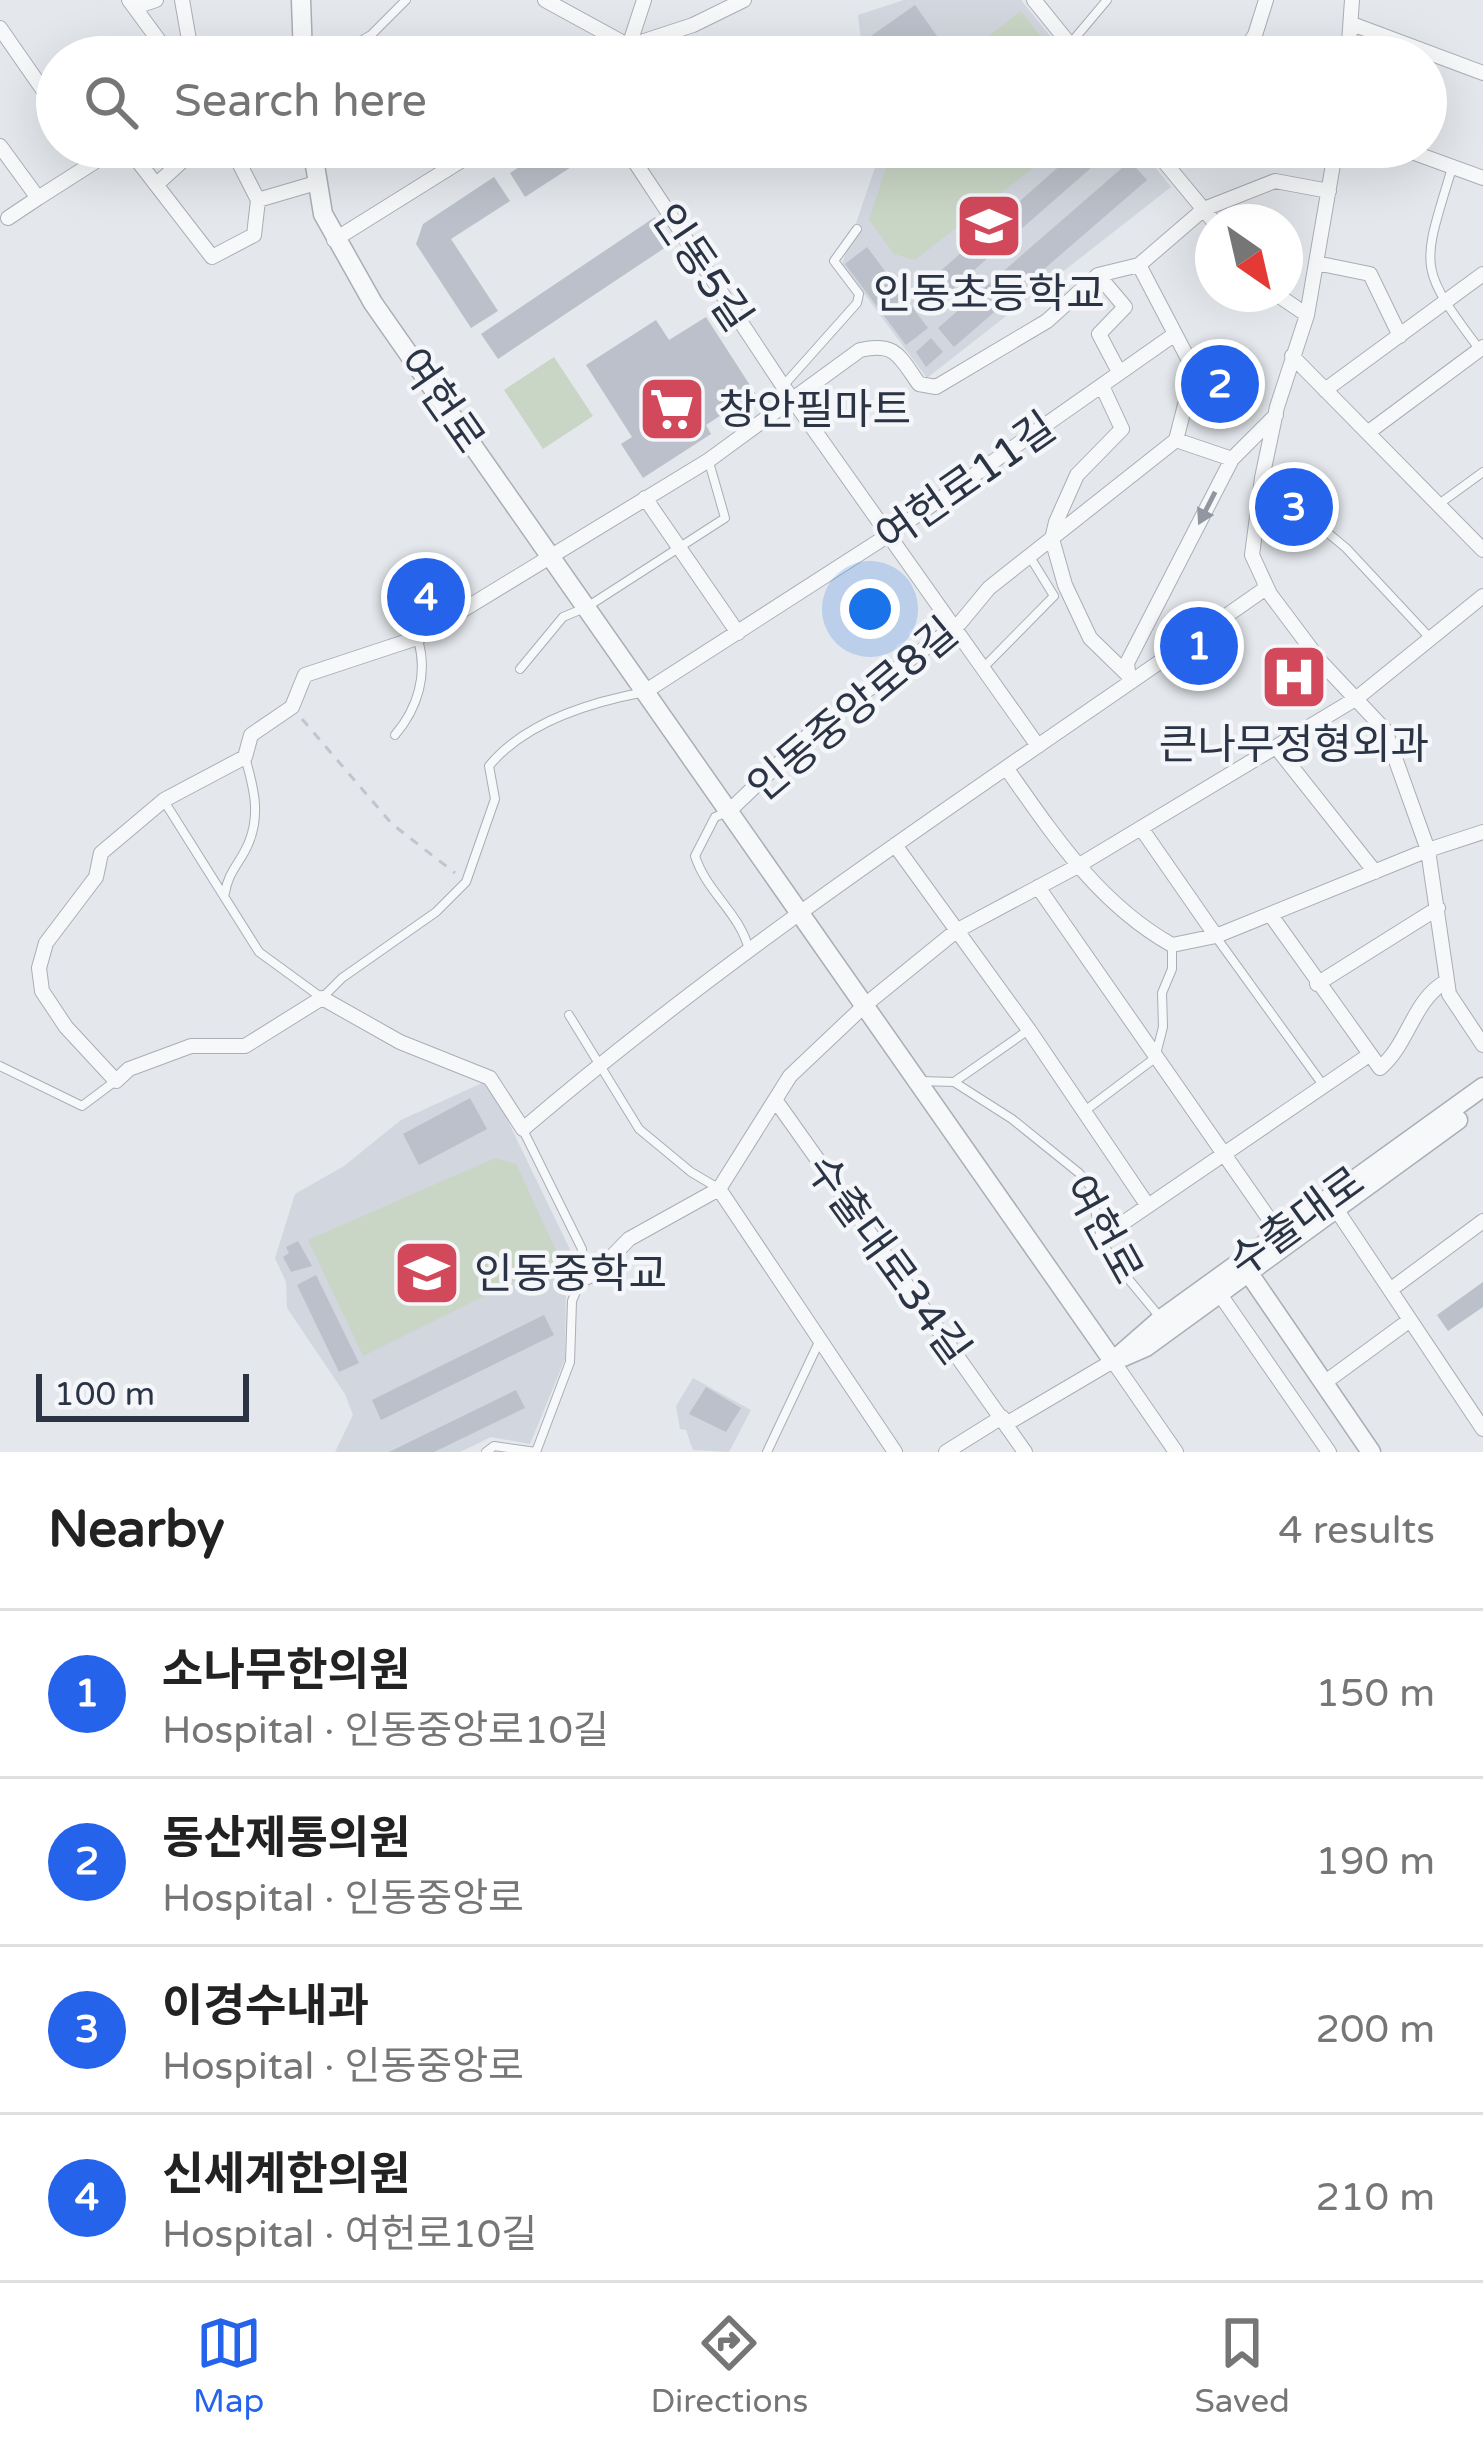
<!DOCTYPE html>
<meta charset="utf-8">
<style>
:root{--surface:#fff;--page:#f2f2f2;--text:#222;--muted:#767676;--line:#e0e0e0;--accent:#2563eb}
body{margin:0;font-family:"Varela Round","Noto Sans KR",sans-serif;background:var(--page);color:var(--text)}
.compass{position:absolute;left:1195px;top:204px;width:108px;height:108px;border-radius:50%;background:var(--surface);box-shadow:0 12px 48px #0002;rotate:146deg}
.scale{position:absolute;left:36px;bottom:30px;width:213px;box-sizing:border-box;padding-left:12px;border:6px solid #2b3445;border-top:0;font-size:33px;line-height:42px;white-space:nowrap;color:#2b3445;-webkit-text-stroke:9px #f4f6f9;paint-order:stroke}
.you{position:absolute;left:870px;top:609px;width:42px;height:42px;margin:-30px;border:9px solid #fff;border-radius:50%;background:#1a73e8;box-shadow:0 0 0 18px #1a73e833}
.badge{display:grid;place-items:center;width:78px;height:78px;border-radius:50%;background:var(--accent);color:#fff;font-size:39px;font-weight:700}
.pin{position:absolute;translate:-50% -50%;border:6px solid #fff;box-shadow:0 3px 12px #0006}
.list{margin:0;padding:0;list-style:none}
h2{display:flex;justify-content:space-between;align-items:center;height:156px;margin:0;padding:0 48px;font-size:51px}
h2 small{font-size:39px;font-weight:400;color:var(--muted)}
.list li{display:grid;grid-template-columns:78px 1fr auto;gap:36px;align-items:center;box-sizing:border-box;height:168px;padding:0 48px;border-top:3px solid var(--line)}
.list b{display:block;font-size:45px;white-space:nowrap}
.list p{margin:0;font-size:39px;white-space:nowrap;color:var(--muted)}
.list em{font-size:39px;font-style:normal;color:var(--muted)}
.icon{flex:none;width:66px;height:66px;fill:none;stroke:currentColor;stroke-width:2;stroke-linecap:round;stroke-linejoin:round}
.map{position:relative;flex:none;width:1483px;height:1452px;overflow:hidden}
.search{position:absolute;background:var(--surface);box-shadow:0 12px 48px #0002;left:36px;right:36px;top:36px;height:132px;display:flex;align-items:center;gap:30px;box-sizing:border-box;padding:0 42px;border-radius:66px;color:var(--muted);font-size:45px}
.sheet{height:828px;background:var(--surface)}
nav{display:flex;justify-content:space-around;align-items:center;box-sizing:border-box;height:168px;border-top:3px solid var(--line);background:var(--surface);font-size:33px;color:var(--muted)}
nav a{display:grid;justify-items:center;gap:6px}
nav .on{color:var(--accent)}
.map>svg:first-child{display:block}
</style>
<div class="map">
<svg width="1483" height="1452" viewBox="0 0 1483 1452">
<rect width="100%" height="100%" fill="#e4e7ec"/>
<path fill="#d2d6de" d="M904,0H1021L1067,57H863L858,15Z
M882,147H1139L1171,187L927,378L842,264Z
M482,1083L490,1084L577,1264L566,1286L565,1359L530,1444L491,1437L460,1452H335L353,1415L345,1394L287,1308L286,1282L275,1258L295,1194L344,1166L401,1120Z
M693,1378L751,1410L729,1452L693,1450L686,1430L680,1429L676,1406Z"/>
<path fill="#c9d6c5" d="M1021,11L1057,57H962Z
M893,147H1060L915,260L894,254L869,220Z
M554,357L593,416L543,449L504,390Z
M495,1158L516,1164L560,1259L363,1356L308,1240Z"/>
<path fill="#bbc0ca" d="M915,5L952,57H886L871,36Z
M550,147H602L525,197L510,173Z
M1081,147H1115L933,306L919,290Z
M1130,161L1147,180L954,347L938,328Z
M494,177L510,201L451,239L498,311L471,328L416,244L423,224Z
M655,217L672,243L498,359L481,334Z
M867,247L928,328L906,345L845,264Z
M706,317L755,393L706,425L711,434L643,478L621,444L632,437L586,365L656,320L669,340Z
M931,338L943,352L926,367L916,352Z
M470,1098L487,1129L419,1165L403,1134Z
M298,1241L312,1266L291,1272L283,1257L289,1253L286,1247Z
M316,1275L359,1363L339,1372L297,1285Z
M1483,1282V1307L1448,1331L1437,1315Z
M544,1315L554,1335L381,1420L372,1400Z
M706,1387L741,1408L726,1432L689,1414Z
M516,1390L525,1408L434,1452H389Z"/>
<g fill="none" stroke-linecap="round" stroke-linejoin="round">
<g stroke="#a9aeb7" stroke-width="10">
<path id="service" d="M1070,44L1107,0
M334,57L371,35L406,0
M1452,168C1422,268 1416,265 1480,350
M784,385L857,303L859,294L834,261L857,229
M1263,479L1346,548L1430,638
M1439,504L1483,472
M984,667L1054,596L1030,557
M520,669L563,617L587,607L725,518L709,462
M395,735C418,708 428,674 418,640
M164,801L259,952L322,998L342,978L436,912L466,882L495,799L489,766C525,722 591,702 645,692
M725,813L715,817L695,856C707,893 740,913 749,950
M225,893C228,871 242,861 249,842C261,813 253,785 245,757
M1216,937L1323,1085
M569,1015L639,1129L691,1172L718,1188
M0,1066L82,1106L114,1082
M920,1081L954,1082L1012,1119L1079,1173L1090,1186L1101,1238L1111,1258L1159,1316
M954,1082L1027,1031
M1082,1113L1155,1058L1163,1027L1162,993L1172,969V946
M486,1452L494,1446L536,1452L570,1362L572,1301L581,1280L582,1249L523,1130
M767,1452L819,1342"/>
</g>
<g stroke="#a9aeb7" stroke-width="16">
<path id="minor" d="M129,0L171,57
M182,0L192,57
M545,0L629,46
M1034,0L1080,57
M135,7L156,0
M1352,24L1483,73
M0,28L57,110
M627,52L644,0
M139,57L161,43
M612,57L629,46L693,25L744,0
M1240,57L1255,35L1266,0
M1348,57L1352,0
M0,146L38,198L8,218
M82,147L92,163
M127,147L212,257L254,235L258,200
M231,147L258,200L316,183
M625,147L783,386L1038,746
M1152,147L1214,222
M1336,147L1307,315L1277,407L1262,478L1252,555L1270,594L1321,662L1385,730L1428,850L1449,994L1483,1045
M1398,147L1483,178
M157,184L192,152L233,151
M38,198L118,147
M334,240L483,147
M1316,263L1370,274L1400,336
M1139,265L1194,370L1176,440
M1098,275L1125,307L1099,334L1119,372
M1276,294L1307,315
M1292,356L1483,550
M1102,386L1122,429L1077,475L1056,522L1052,539L1065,585L1090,638L1129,676
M1325,390L1483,274
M1370,431L1483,347
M645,498L738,633
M1266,588C1016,764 756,930 523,1129L490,1078L400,1042L322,998L245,1046H191L129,1069L116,1081L66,1027L42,991L39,968L46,943L96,877L101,853L164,800L245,757L251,735L292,707L305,675L417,638L709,460L860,350C896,342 899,356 919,384L936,387L1047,321L1098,275L1139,265L1204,209L1275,181L1329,191
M1129,679L1127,663L1232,459L1276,415
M646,691L890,534L1175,334
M1276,747L1375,872
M1007,769C1054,836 1099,904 1172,945L1216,936L1428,850L1483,832
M727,813L819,725L960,623L989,588L1176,440L1232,459
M1141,828L1216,936
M895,845L1029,1030L1148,1206
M1038,887L1279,1233
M1270,914L1380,1068C1409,1044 1413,999 1447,981
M1317,984L1438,908
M776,1101L1025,1452
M719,1189L895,1452
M1336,1209L1483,1429
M1101,1238L1369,1055
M581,1280L596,1273L629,1239L719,1189L790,1076L865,1005L956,931L1076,867L1357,698L1483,596
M1390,1290L1483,1221
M1219,1293L1329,1452
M1324,1383L1410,1320
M1006,1424L1113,1361L1176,1452
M946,1452L1002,1417"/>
</g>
<g stroke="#a9aeb7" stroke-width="21">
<path id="tertiary" d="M301,0L303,57
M312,147L323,214L373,303L1113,1361
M1248,1272L1371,1452
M1123,1357L1146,1347L1458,1120
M1113,1361L1161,1319L1483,1087"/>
</g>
<path stroke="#c2c5cb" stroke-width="3" stroke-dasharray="9 9" stroke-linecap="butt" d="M302,719L392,824L455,873"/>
<use href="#service" stroke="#f7f8fa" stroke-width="8"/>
<use href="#minor" stroke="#f7f8fa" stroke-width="14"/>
<use href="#tertiary" stroke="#f7f8fa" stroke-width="18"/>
</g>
<defs><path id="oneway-solid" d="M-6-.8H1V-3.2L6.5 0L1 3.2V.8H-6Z" transform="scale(3)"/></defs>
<use fill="#9196a0" href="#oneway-solid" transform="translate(1207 508) rotate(117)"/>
<defs>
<g id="school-square" transform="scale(3.45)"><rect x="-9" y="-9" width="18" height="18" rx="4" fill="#d1495b" stroke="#f4f6f9"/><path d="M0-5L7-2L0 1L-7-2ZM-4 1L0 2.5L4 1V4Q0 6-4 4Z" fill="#fff"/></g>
<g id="supermarket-square" transform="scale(3.45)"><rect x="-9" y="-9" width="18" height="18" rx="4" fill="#d1495b" stroke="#f4f6f9"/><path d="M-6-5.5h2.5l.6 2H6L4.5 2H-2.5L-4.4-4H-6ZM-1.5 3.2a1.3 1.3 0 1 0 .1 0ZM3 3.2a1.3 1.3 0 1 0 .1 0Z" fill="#fff"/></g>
<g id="hospital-square" transform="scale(3.45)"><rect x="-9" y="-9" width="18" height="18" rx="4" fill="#d1495b" stroke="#f4f6f9"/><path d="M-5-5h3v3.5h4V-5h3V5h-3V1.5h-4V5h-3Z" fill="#fff"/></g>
</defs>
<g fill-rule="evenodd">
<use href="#school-square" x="989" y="226"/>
<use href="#supermarket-square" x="672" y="409"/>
<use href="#hospital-square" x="1294" y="677"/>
<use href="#school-square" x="427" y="1273"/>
</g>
<g text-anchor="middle" stroke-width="9" stroke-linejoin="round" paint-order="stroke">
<g font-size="42" fill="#2b3445" stroke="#f4f6f9">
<text transform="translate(703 267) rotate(56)" y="15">인동5길</text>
<text transform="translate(442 400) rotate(55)" y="15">여헌로</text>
<text transform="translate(965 481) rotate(-35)" y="15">여헌로11길</text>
<text transform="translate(852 709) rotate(-40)" y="15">인동중앙로8길</text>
<text transform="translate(1296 1221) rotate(-36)" y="15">수출대로</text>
<text transform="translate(1104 1229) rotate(61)" y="15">여헌로</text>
<text transform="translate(889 1259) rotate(54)" y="15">수출대로34길</text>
</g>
<g font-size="42" fill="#2b3445" stroke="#f4f6f9">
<text x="989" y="308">인동초등학교</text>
<text x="718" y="424" text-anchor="start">창안필마트</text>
<text x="1294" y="759">큰나무정형외과</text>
<text x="474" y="1288" text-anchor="start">인동중학교</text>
</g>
</g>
</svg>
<svg class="compass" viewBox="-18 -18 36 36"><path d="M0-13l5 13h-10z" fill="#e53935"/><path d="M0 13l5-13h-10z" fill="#767676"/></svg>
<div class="scale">100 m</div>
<div class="you"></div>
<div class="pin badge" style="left:1199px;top:646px">1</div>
<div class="pin badge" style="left:1220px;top:384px">2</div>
<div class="pin badge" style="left:1294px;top:507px">3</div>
<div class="pin badge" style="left:426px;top:597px">4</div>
<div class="search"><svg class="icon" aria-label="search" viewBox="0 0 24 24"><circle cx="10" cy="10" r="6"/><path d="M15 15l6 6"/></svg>Search here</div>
</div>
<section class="sheet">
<h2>Nearby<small>4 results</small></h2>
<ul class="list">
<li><span class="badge">1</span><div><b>소나무한의원</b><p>Hospital · 인동중앙로10길</p></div><em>150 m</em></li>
<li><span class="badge">2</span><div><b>동산제통의원</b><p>Hospital · 인동중앙로</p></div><em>190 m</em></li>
<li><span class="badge">3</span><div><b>이경수내과</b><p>Hospital · 인동중앙로</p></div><em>200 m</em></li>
<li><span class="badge">4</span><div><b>신세계한의원</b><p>Hospital · 여헌로10길</p></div><em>210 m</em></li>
</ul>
</section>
<nav>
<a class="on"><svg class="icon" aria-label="map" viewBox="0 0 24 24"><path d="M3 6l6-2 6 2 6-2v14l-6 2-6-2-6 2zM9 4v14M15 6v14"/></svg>Map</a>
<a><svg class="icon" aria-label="directions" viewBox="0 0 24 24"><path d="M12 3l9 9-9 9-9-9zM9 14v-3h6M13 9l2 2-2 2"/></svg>Directions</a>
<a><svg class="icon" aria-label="saved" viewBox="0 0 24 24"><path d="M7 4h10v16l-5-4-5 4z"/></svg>Saved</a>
</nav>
